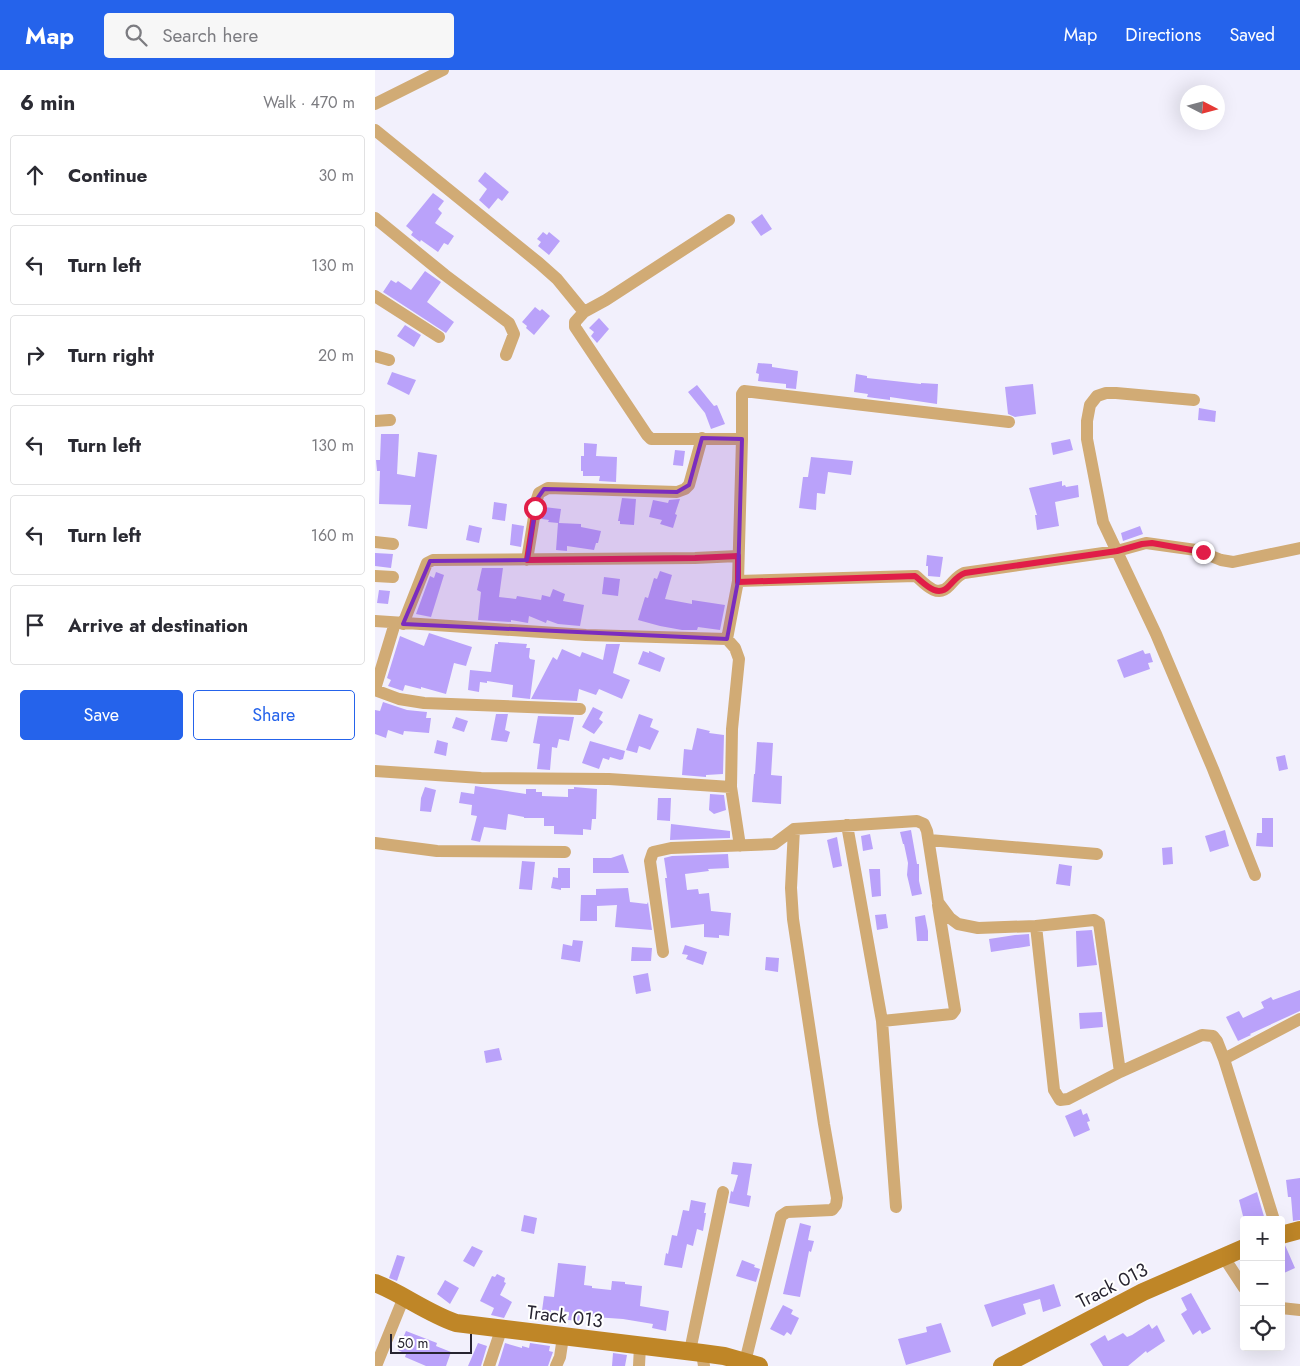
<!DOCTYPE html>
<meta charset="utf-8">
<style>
:root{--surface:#fff;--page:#f7f7f7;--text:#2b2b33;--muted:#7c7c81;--line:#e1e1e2;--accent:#2563eb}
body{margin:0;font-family:Jost,sans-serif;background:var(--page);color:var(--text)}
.controls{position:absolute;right:15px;bottom:15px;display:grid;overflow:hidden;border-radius:5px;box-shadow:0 5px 20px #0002}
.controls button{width:45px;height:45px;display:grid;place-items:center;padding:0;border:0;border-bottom:1px solid var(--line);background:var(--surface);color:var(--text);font:25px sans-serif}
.compass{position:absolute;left:805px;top:15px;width:45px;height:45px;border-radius:50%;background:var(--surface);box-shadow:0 5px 20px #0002;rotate:96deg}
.scale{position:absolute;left:15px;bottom:12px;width:82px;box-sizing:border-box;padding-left:5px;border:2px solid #272430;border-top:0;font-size:14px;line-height:18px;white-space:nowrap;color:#272430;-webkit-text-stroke:4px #fff;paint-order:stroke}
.stop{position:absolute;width:15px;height:15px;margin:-11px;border:4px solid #e11d48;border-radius:50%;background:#fff}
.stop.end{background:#e11d48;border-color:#fff;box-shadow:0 1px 5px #0008}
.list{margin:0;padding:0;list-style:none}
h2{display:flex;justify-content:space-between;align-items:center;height:65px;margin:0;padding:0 20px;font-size:21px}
h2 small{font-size:16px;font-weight:400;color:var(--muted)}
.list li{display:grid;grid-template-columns:32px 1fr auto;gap:15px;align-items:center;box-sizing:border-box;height:80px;margin:0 10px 10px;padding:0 10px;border:1px solid var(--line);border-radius:5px}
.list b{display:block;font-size:19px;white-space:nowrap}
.list em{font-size:16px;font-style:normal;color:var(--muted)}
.actions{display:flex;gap:10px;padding:15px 20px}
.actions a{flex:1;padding:11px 0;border:1px solid var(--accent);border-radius:5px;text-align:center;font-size:18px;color:var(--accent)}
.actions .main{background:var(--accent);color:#fff}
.icon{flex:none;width:28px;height:28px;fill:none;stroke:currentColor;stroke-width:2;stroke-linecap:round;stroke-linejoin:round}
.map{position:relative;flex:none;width:925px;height:1296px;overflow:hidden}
header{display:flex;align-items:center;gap:30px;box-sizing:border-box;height:70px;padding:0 25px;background:var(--accent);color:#fff}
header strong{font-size:24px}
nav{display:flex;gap:28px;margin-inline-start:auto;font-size:18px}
.search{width:350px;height:45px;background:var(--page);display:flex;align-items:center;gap:12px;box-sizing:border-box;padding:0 18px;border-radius:5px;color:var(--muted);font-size:19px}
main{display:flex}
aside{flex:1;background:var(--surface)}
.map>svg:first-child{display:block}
</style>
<header>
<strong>Map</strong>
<div class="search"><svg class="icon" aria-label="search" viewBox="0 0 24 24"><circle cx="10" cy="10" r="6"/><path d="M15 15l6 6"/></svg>Search here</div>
<nav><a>Map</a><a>Directions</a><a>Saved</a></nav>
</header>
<main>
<aside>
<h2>6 min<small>Walk · 470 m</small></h2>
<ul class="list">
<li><svg class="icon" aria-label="ahead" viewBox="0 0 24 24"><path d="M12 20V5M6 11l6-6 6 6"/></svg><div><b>Continue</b></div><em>30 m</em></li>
<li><svg class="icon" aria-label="left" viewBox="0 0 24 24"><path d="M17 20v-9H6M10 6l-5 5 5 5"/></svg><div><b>Turn left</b></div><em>130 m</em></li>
<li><svg class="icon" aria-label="right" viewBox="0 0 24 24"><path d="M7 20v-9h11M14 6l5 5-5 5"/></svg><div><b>Turn right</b></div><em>20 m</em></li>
<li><svg class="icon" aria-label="left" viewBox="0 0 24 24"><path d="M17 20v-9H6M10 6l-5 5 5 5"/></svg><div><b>Turn left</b></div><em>130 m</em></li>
<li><svg class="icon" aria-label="left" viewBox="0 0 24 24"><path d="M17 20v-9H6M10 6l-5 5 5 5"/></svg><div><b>Turn left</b></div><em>160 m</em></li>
<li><svg class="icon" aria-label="arrive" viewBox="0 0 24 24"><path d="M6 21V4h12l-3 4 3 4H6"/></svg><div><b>Arrive at destination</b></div></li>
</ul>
<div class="actions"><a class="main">Save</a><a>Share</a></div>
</aside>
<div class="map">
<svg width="925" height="1296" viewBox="0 0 925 1296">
<rect width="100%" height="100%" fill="#f2f0fc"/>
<path fill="#baa2fa" d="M110,102L134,122L127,131L123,128L114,139L104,130L112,119L103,111Z
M58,123L69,131L63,139L67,143L60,153L79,166L73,175L69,173L63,182L46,170L45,172L36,165L38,162L31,156Z
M387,144L397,159L386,166L376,152Z
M168,162L172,165L174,162L185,171L174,185L163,176L166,172L162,169Z
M50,201L66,212L52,232L79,252L71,263L8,222L16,210L21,213L23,211L36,220Z
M160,237L165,241L167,239L175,246L159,265L151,258L152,256L147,252Z
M224,248L234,259L222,273L216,266L219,262L214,258Z
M30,255L46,265L39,277L22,266Z
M383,293L397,294V297L423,301L421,319L411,318V314L383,311L384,304L381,303Z
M17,302L41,310L34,325L12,314Z
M481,304L492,306V308L546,314V313L563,314L562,334L515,327V330L492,327L493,324L479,322Z
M658,314L661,344L640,347L633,344L630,317Z
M322,315L339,336L342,335L350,354L336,359L330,343L313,322Z
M824,338L841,341L840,352L823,350Z
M6,364H24L22,404L40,407L43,382L62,385L52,459L33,456L36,435L4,434L5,401H2L1,390H5Z
M695,369L698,380L678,385L676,373Z
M209,373L222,374L221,386L242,387L241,412L224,411L225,406H208V401H206V386H209Z
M300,380L310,381L308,396L298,395Z
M436,387L478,391L476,405L453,402L450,424L442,423L441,440L424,438L428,407H433Z
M687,411V416L690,415L691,417L703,415L704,427L680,432L684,456L662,460L660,445H662L654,418Z
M247,428L261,429L259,455L245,454V451H243Z
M305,429L300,444L302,445L298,458L285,454L287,450L274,447L278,430L293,433L294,430Z
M119,432L132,434L130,451L117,449Z
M169,437L186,439L184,453L206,454V457L226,461L223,473H221L219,480L192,476V481L181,480L183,453L173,452L174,450L167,449Z
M137,454L149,456L146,477L135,475Z
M94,455L107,458L104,473L91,470Z
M765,456L768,464L748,471L746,463Z
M0,483L18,484L16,498L0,496Z
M552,485L568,487L565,507L553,506V496H551Z
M107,498H128L124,527L141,529L142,526L166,530L167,525L175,527L178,519L190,524L188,531L209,535L205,556L183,554L172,550L171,553L154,546L153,553L136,550V552L103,550L106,522L102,520Z
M285,501L297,505L290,529L317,534V530L350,535L345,560L323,557L322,560H307L285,556L263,550L270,527L273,528L279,508L282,509Z
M61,502L69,505L56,547L41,544L55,506L59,508Z
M229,507L245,509L243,526L227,524Z
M4,520L15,521L13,534L2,533Z
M54,563L97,577L91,596L79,593L71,624L46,617V619L30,615L28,621L13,616L16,610L12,608L25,566L49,576Z
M123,572L152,574L151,578H155L154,587L155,589L160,590L155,629L137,627L138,615L112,611V613L105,612L104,622L93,620L95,600L116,602L120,574H123Z
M231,574H245L238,603L255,610L247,629L224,619L221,625L204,619L202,631L156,629L178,587L182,590L187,579L205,587L207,582L228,590Z
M768,580L770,584L775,583L778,592L773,593L775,599L749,608L742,590Z
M268,581L274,583V581L290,588L285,602L263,594Z
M8,632L32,640L52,642L51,648H56L54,663L29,661L28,665L13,660L11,668L0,664V640L5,641Z
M218,637L228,642L224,649L228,652L219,664L207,657Z
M121,644H133L130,660L135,662L132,672L116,670Z
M264,644L278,649L275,657L284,661L275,680L264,676L262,683L251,680Z
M163,646L199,647L194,671L184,669L182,678L177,677L175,700L162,699L165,674L158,673Z
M81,647L93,651L89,662L77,658Z
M322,658L335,661L334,663L349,665L348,704L331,705V707L307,705L309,679L317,680Z
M62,670L73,673L71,686L59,683Z
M215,671L250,681L248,689L245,690L235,687L234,690L228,688L224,699L207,693Z
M382,672L398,673L396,705L407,706L406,734L377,732L379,704H380Z
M910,685L913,699L904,701L901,687Z
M100,716L151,724V719H161V722H167V726L193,727V719H199V717L222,719L221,749H217L216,760L208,759V765L179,764V756H169V748H149V747L133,744L131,760L109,757L105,772L96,770L102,746L96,745L97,735L84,733L86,722L99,724Z
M50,717L61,720L56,742L45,741L46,728Z
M335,724L349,725L351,740L339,744L334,740Z
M283,728H296L295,751L282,750Z
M887,748H898V777L881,776L882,763H887Z
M296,754L355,761V768L295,770Z
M536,760L542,794H544V811L547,824L537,826L532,805L533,793L529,774H528L525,762Z
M850,760L854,776L835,782L830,766Z
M495,764L498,779L488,781L486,766Z
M462,767L467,796L458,798L452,770Z
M797,777L798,794L788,795L787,778Z
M248,784L254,803H218V788H236Z
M353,784L354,798L333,799L334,801L310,804L312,820L323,819L324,824L334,823L336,841L356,843L354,866L344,865V868L329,867V854L296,858L290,808H292L289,788L297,786Z
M147,791L160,792L157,820L144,819Z
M684,794L697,796L695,816L681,814Z
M183,798H195V818H186V820L176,818L178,807L183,808Z
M494,799H505L506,826L497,827Z
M253,818L255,832L272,834L273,832L277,860L240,857L242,835L222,836V851H205L206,825H221V819Z
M511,844L513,858L502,860L500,845Z
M550,845L553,861V871H542L540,847Z
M717,860L722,895L702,897L701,861Z
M654,864L655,876L616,882L614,869L640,865Z
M198,870L208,871L205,892L186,889L188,874L197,876Z
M310,875L332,882L328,895L311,889L313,885L307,884Z
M257,877L277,878L276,891H256Z
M391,887L404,888L403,902L390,900Z
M273,903L276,921L261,924L258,906Z
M925,920V941L875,964L876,965L863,971L851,947L864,941L868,948L889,938L886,932L896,927L898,930Z
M727,942L728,957L705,959L704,943Z
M124,978L127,990L111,993L109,981Z
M706,1039L708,1045L712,1043L715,1051L712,1052L715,1060L699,1067L690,1046Z
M358,1092L377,1094L372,1125L376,1126L374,1137L354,1133L356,1121L358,1122L363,1105L356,1104Z
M925,1108V1150L918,1151L916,1127H913L911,1110Z
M882,1122L890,1150H869L864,1130Z
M316,1130L331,1133L329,1143H331L328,1161L322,1159L318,1176L312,1174L307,1198L289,1195L291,1183L293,1184L297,1165L302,1166L308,1140L314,1141Z
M149,1145L162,1148L159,1164L146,1161Z
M425,1153L436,1156L433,1170L439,1171L436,1182L434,1181L425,1227L408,1224Z
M906,1175H910L920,1198L909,1203L906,1197Z
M97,1176L108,1181L99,1197L88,1191Z
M22,1185L30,1187L22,1211L14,1208Z
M367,1190L380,1195L379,1197L385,1199L381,1212L361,1206Z
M183,1193L211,1196L209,1215L217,1216V1218L236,1220L237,1211L250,1212V1214L267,1216L265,1236L294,1241L291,1261L277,1258L278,1254L248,1249L205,1246V1251L193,1250L194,1242L176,1240L175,1250L166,1248L169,1226L179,1227Z
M122,1204L130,1208L129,1212L131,1213L125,1225L137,1232L129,1248L116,1245L119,1238L105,1231L117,1206L120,1207Z
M70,1210L84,1218L75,1234L62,1224Z
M679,1214L686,1236L668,1242L665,1229L648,1234L651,1244L617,1257L609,1235Z
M816,1223L836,1259L827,1264L825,1260L818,1265L806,1244L812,1240L806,1228Z
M408,1235L418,1240L416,1244L424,1248L416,1265L412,1262L409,1266L395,1259Z
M566,1253L576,1282L531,1295L523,1269L552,1262L551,1257Z
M774,1254L777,1259L782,1255L790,1271L772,1283L771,1281L753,1296H728L715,1274L730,1265L733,1271L748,1263L752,1267L757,1265Z
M31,1261L62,1273L61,1276L76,1282L71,1296H51L30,1287L31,1284L23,1280Z
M103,1273L112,1276L106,1296H93Z
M130,1273L147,1278V1276L154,1278L155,1273L175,1276L174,1281L178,1282L173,1296H123Z
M238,1283L252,1285L250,1296H237Z"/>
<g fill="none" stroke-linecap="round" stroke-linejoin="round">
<path stroke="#d1ab75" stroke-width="12" d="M0,34L68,0
M0,60L164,193L182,209L209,242
M0,148L70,205L134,253L139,264L131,285
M354,150L231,230L209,242L200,252V257L272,365L276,369H367
M0,226L64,267
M0,286L14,290
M819,330L741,323H731L722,326L715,335L712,351V369L728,452L781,564L838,699L880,805
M0,351L15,350
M0,472L18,474
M152,490L162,429L164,423L173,418L302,422L310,419L314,415L327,368
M0,506L18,507
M363,511L541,506C549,513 562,529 574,516C580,510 582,506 589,503L742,481L771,473L821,480L846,490L858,492L925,478
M0,551L211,565L352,569L360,578L364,589L357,659L356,717L365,776
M28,554L50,498L52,493L58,490L320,488L363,486
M352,569L363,511L367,369V324L369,321L634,352
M0,619L20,553
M0,620L24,629L49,633L205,639
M0,701L106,708L234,709L356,717
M472,755L507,951L521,1137
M554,770L722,784
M0,773L62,781L190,782
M661,856L679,1020L685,1030L693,1029L745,1002L807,974L827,965L838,966L842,971L849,989L899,1150
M288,882L275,791L278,782L296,778L399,774L419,759L542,751L549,754L552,761L563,832L575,848L583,854L603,858L661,856L719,850L724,853L745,1002
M507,951L577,944L580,940L563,835
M849,989L925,949
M848,1186L869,1218
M906,1238L925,1240
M315,1281L348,1122
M327,1283L329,1296
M370,1292L406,1146L412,1142L457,1140L461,1135L462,1128L449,1054L418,849L416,818L419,759
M1,1296L29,1227
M114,1296L126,1260
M181,1296L185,1287L188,1267
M264,1296L265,1276"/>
<path stroke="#bf8627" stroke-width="18" d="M906,1165L925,1160
M0,1213C28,1224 52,1243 81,1253L327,1283L349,1286L384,1296
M627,1296L768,1222L869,1178"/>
</g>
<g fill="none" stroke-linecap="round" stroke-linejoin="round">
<path stroke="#e11d48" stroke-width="6" d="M160,438L152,490L320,488L363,486V512L540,506C549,513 562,529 574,516C580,510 582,506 590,503L742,481L767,474L777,473L828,482"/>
</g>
<path fill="#7b2cbf" fill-opacity="0.2" stroke="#7b2cbf" stroke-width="4" stroke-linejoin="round" d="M327,368L367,369L363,511L352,569L28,554L55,491L152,490L162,429L169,419L302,422L314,415Z"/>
<g text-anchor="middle" stroke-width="4" stroke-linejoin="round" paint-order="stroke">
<g font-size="19" fill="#272430" stroke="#fff">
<text transform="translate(737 1215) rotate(-27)" y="7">Track 013</text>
<text transform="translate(190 1246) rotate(7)" y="7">Track 013</text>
</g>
</g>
</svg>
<div class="controls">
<button>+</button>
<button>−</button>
<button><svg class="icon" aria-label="locate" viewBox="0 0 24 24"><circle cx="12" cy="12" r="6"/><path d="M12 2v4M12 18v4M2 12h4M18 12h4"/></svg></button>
</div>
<svg class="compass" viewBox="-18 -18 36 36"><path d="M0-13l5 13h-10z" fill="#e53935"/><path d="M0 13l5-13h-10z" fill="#7c7c81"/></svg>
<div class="scale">50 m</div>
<div class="stop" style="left:160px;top:438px"></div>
<div class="stop end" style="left:828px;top:482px"></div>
</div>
</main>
